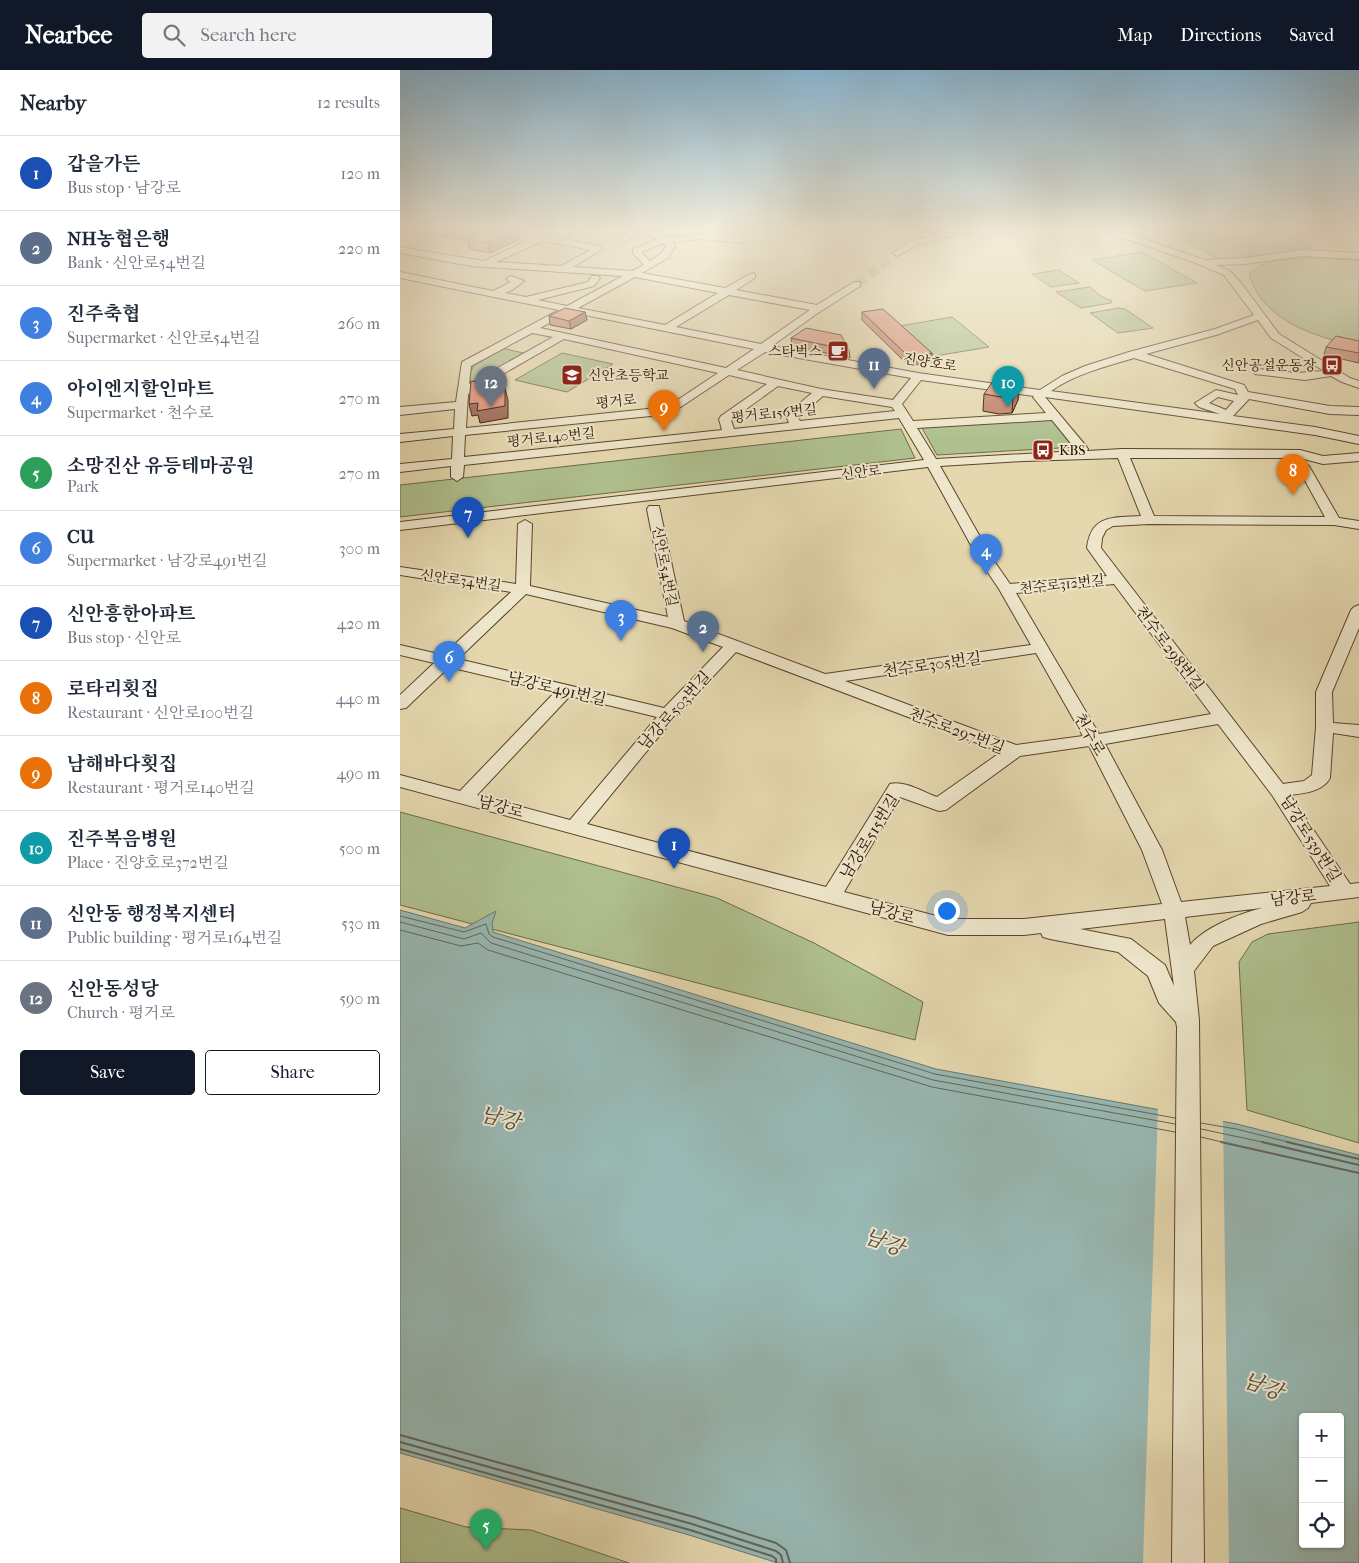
<!DOCTYPE html>
<meta charset="utf-8">
<style>
:root{--surface:#fff;--page:#f2f2f3;--text:#1f2937;--muted:#747a83;--line:#e0e1e3;--accent:#111827}
body{margin:0;font-family:"IM FELL French Canon","Noto Serif KR",serif;background:var(--page);color:var(--text)}
.controls{position:absolute;right:15px;bottom:15px;display:grid;overflow:hidden;border-radius:5px;box-shadow:0 1px 4px #0004}
.controls button{width:45px;height:45px;display:grid;place-items:center;padding:0;border:0;border-bottom:1px solid var(--line);background:var(--surface);color:var(--text);font:25px sans-serif}
.you{position:absolute;left:546px;top:840px;width:18px;height:18px;margin:-12px;border:4px solid #fff;border-radius:50%;background:#1a73e8;box-shadow:0 0 0 8px #1a73e833}
.badge{display:grid;place-items:center;width:32px;height:32px;border-radius:50%;background:var(--accent);color:#fff;font-size:16px;font-weight:700}
.pin{position:absolute;translate:-50% -41px;filter:drop-shadow(0 1px 2px #0008)}
.pin::after{content:'';position:absolute;top:26px;width:18px;height:15px;background:inherit;clip-path:polygon(0 0,100% 0,50% 100%)}
.list{margin:0;padding:0;list-style:none}
h2{display:flex;justify-content:space-between;align-items:center;height:65px;margin:0;padding:0 20px;font-size:21px}
h2 small{font-size:16px;font-weight:400;color:var(--muted)}
.list li{display:grid;grid-template-columns:32px 1fr auto;gap:15px;align-items:center;box-sizing:border-box;height:75px;padding:0 20px;border-top:1px solid var(--line)}
.list b{display:block;font-size:19px;white-space:nowrap}
.list p{margin:0;font-size:16px;white-space:nowrap;color:var(--muted)}
.list em{font-size:16px;font-style:normal;color:var(--muted)}
.actions{display:flex;gap:10px;padding:15px 20px}
.actions a{flex:1;padding:11px 0;border:1px solid var(--accent);border-radius:5px;text-align:center;font-size:18px;color:var(--accent)}
.actions .main{background:var(--accent);color:#fff}
.icon{flex:none;width:28px;height:28px;fill:none;stroke:currentColor;stroke-width:2;stroke-linecap:round;stroke-linejoin:round}
.map{position:relative;flex:none;width:959px;height:1493px;overflow:hidden}
header{display:flex;align-items:center;gap:30px;box-sizing:border-box;height:70px;padding:0 25px;background:var(--accent);color:#fff}
header strong{font-size:24px}
nav{display:flex;gap:28px;margin-inline-start:auto;font-size:18px}
.search{width:350px;height:45px;background:var(--page);display:flex;align-items:center;gap:12px;box-sizing:border-box;padding:0 18px;border-radius:5px;color:var(--muted);font-size:19px}
main{display:flex}
aside{flex:1;background:var(--surface)}
.map>svg:first-child{display:block}
</style>
<header>
<strong>Nearbee</strong>
<div class="search"><svg class="icon" aria-label="search" viewBox="0 0 24 24"><circle cx="10" cy="10" r="6"/><path d="M15 15l6 6"/></svg>Search here</div>
<nav><a>Map</a><a>Directions</a><a>Saved</a></nav>
</header>
<main>
<aside>
<h2>Nearby<small>12 results</small></h2>
<ul class="list">
<li><span class="badge" style="background:#1a4fb4">1</span><div><b>갑을가든</b><p>Bus stop · 남강로</p></div><em>120 m</em></li>
<li><span class="badge" style="background:#5c6f8a">2</span><div><b>NH농협은행</b><p>Bank · 신안로54번길</p></div><em>220 m</em></li>
<li><span class="badge" style="background:#3f7fe0">3</span><div><b>진주축협</b><p>Supermarket · 신안로54번길</p></div><em>260 m</em></li>
<li><span class="badge" style="background:#3f7fe0">4</span><div><b>아이엔지할인마트</b><p>Supermarket · 천수로</p></div><em>270 m</em></li>
<li><span class="badge" style="background:#2e9e5b">5</span><div><b>소망진산 유등테마공원</b><p>Park</p></div><em>270 m</em></li>
<li><span class="badge" style="background:#3f7fe0">6</span><div><b>CU</b><p>Supermarket · 남강로491번길</p></div><em>300 m</em></li>
<li><span class="badge" style="background:#1a4fb4">7</span><div><b>신안흥한아파트</b><p>Bus stop · 신안로</p></div><em>420 m</em></li>
<li><span class="badge" style="background:#e8710a">8</span><div><b>로타리횟집</b><p>Restaurant · 신안로100번길</p></div><em>440 m</em></li>
<li><span class="badge" style="background:#e8710a">9</span><div><b>남해바다횟집</b><p>Restaurant · 평거로140번길</p></div><em>490 m</em></li>
<li><span class="badge" style="background:#0f9aa8">10</span><div><b>진주복음병원</b><p>Place · 진양호로372번길</p></div><em>500 m</em></li>
<li><span class="badge" style="background:#5c6f8a">11</span><div><b>신안동 행정복지센터</b><p>Public building · 평거로164번길</p></div><em>530 m</em></li>
<li><span class="badge" style="background:#6b7280">12</span><div><b>신안동성당</b><p>Church · 평거로</p></div><em>590 m</em></li>
</ul>
<div class="actions"><a class="main">Save</a><a>Share</a></div>
</aside>
<div class="map">
<svg width="959" height="1493" viewBox="0 0 959 1493">
<rect width="100%" height="100%" fill="#e5d8af"/>
<filter id="stains"><feTurbulence type="fractalNoise" baseFrequency=".004" numOctaves="4"/><feColorMatrix values="0 0 0 0 .2 0 0 0 0 .09 0 0 0 0 .02 0 0 0 .5 -.17"/></filter>
<radialGradient id="worn" r=".72"><stop offset=".6" stop-color="#630" stop-opacity="0"/><stop offset="1" stop-color="#630" stop-opacity=".3"/></radialGradient>
<path fill="#afc08f" stroke="#6e6948" d="M763,160H878L914,177L824,191Z
M742,182L797,213L745,221L692,190Z
M906,188L959,190V276C917,268 862,251 849,204C864,189 885,190 906,188Z
M659,200L679,213L651,217L632,204Z
M690,217L702,227L712,231L711,233L681,238L656,222Z
M718,238L725,239L753,258L718,263L690,243Z
M552,247L589,277L535,286L500,256Z
M101,278L128,284L75,313L68,312C74,287 79,289 101,278Z
M162,283L213,294L167,322L115,310Z
M654,348L677,377L537,385L522,358L523,355Z
M501,359L515,388L0,447V415Z
M0,742L317,828L414,873L523,932L515,970L0,835Z
M959,852V1073L847,1040L839,892L852,872L868,864Z
M0,1438L66,1457L131,1460L229,1493H0Z"/>
<path fill="#98b8b3" stroke="#6d766b" fill-rule="evenodd" d="M0,840L65,858L96,841L92,853L93,862L536,999L837,1054L959,1085V1493H378L289,1465L0,1383ZM903,1347H940V1474H903Z"/>
<path fill="#e5d8af" d="M758,1037L823,1049L829,1493H743Z"/>
<g fill="none" stroke-linecap="round" stroke-linejoin="round">
<path stroke="#62655a" stroke-width="1" d="M0,846L64,862L86,854L89,864L93,867L535,1004L775,1048
M0,852L64,869L81,863L91,873L533,1010L775,1054
M0,860L61,876L78,873L88,880L532,1017L775,1062
M801,1053L836,1059L892,1073
M801,1059L867,1073
M801,1067L826,1073"/>
<path stroke="#62655a" stroke-width="2" d="M821,1072L959,1103
M862,1072L959,1095
M887,1072L959,1089
M0,1365L294,1447L376,1473L386,1480L390,1493
M0,1372L292,1454L376,1481L381,1485L383,1493
M0,1379L290,1460L372,1486L376,1489V1493"/>
<path stroke="#c9ba95" stroke-width="10" stroke-dasharray="10 5" stroke-linecap="butt" d="M457,214L497,183"/>
<g stroke="#5a442c" stroke-width="2">
<path id="minor" d="M236,160C241,160 247,159 252,160C258,161 264,167 270,167C287,166 333,159 346,170L342,173L302,169L272,172L275,176L269,187L242,203L325,218L352,203L355,204V208L336,220L417,235L454,212H460V216L415,245L372,276L518,303L640,320L662,306L685,296L729,282L815,259L854,245L824,205L796,193L706,162L705,160H717L805,190L845,188L903,180L959,183V189L903,186L845,194L815,195L830,201L841,213L879,264L950,308L959,311V318L942,312L931,306L905,310L855,304L853,302L859,299L896,303L924,301L871,268L858,250L816,265L746,284L844,315L848,322L930,336L959,337V345L930,344L849,329L833,346L915,357L959,366V374L915,365L645,327L686,376L688,379L687,381L722,379L900,380L923,386L959,383V391L923,394L900,388H730L754,446L925,447L897,396L903,392L909,396L939,448L959,451V459L934,455L749,454L713,456L706,460L702,468L701,478L883,714L904,711L912,705L916,657V622L951,540L954,537L959,535V558L932,622L933,653L959,655V667L933,663L930,708C922,722 905,723 890,725L950,814L959,813V827L911,833L908,838L902,842L861,854L813,876L794,901L799,950L804,1493H772L777,957L776,952L759,933L748,906L718,882L650,869L643,867L641,863L624,865H548L0,717V705L60,721L155,622L49,597L6,638L0,639V625L34,593L0,585V575L43,585L111,522L0,505V497L116,514L118,454L125,450L132,454L130,516L268,547L247,439L249,436H259L284,551L425,604L631,575L599,519L578,488L528,397L0,460V452L524,390L499,348L64,395L63,407L57,411L51,407V396L0,402V394L52,389L53,366L0,372V364L54,359L55,339L0,345V337L56,332L62,292L159,240L0,208V202L93,221L111,212L106,209L111,206L124,211L112,220L105,223L126,227L188,212L192,206H198L200,208L194,216L138,230L167,236L223,206L71,196L0,183V177L84,191L132,168L143,165L199,176L203,179L173,197L232,201L244,195L233,183V179L258,169L244,163L225,171L221,168L226,163ZM143,171L191,180L161,196L96,192ZM264,173L266,176L262,183L250,191L241,182ZM235,207L318,223L265,255L178,238ZM329,225L410,240L361,274L276,257ZM170,242L354,279L326,298L140,258ZM132,263L153,267L69,314L71,296ZM164,269L318,303L267,337L66,358L68,324ZM365,282L511,308L493,330L421,319L337,300ZM734,288L835,319L838,325L816,320L795,333L799,337L820,344L651,321C675,304 707,296 734,288ZM329,305L367,314L321,346L319,349L322,360L64,387L65,365L270,344ZM521,310L634,326L633,327L646,343L513,351L502,334ZM378,316L412,323L388,343L386,346L389,353L334,359L331,350ZM423,326L492,337L495,341L400,351L398,347ZM818,327L834,331L826,340L809,333ZM652,350L677,381L536,389L517,358ZM718,388L741,446C713,448 691,444 687,478L707,506L610,514L592,488L540,396L624,391ZM714,514L811,644L699,664L616,523ZM126,524L272,558L323,577L264,638L58,589ZM336,582L601,682L537,727C523,722 504,710 490,714L426,817L187,754L274,648ZM636,583L683,666L616,675L445,611ZM170,626L257,647L170,750L77,725ZM818,654L872,725L930,816L781,832L762,780L705,674ZM689,676L742,780L762,834L624,849H548L444,822L500,727L539,741L546,740L620,686ZM862,838C839,844 805,857 790,875L785,847ZM765,849L774,916L765,895L731,869L680,859Z
M478,160C491,160 524,157 534,164L530,167L482,163Z
M561,160H575L517,175L497,186L493,183L511,171Z"/>
</g>
<use href="#minor" fill="#eee6cb" fill-rule="evenodd"/>
</g>
<path fill="#c2816c" stroke="#2c1200" d="M9,160H118L120,169L90,183L70,179L68,171Z
M185,242L187,250L171,259L150,255L149,246Z
M462,242L532,292L509,296L462,250Z
M391,268L449,280L450,288L392,276Z
M959,271V293L924,285L926,277Z
M619,313L618,330L612,343L599,344L583,341L584,324Z"/>
<path fill="#9e6958" stroke="#2c1200" d="M118,160L120,169L90,183L88,173Z
M185,242L187,250L171,259L169,251Z
M532,283V292L509,296V287Z
M619,313L618,330L612,343L613,326Z
M105,318L108,330V348L80,353L78,345L72,346L69,334Z"/>
<path fill="#e2967e" stroke="#2c1200" d="M59,160H118L88,173L68,169L80,164Z
M165,238L185,242L169,251L149,246Z
M483,239L532,283L509,287L462,242Z
M406,258L441,265L449,280L391,268Z
M936,266L959,271V283L926,277Z
M594,310L619,313L613,326L601,327L584,324Z
M71,311L105,318V336L77,341L78,333L69,334Z"/>
<linearGradient id="sky" x2="0" y2="1"><stop stop-color="#88b6d3"/><stop offset="0.43" stop-color="#f3eddb"/><stop offset="1" stop-color="#f3eddb" stop-opacity="0"/></linearGradient>
<rect width="959" height="369" fill="url(#sky)"/>
<defs>
<g id="cafe-square" transform="scale(1.125)"><rect x="-9" y="-9" width="18" height="18" rx="4" fill="#8f2418" stroke="#eee6cb"/><path d="M-5.5-4.5H6V0H3Q3 3.5 0 3.5H-2.5Q-5.5 3.5-5.5 0ZM3-3.2v2h1.7v-2ZM-6 4.5H4V6H-6Z" fill="#fff"/></g>
<g id="bus-square" transform="scale(1.125)"><rect x="-9" y="-9" width="18" height="18" rx="4" fill="#8f2418" stroke="#eee6cb"/><path d="M-5-6H5V4H4V6H2V4H-2V6H-4V4H-5ZM-3.5-4V0h7V-4ZM-3.5 1.2v1.5H-2V1.2ZM2 1.2v1.5H3.5V1.2Z" fill="#fff"/></g>
<g id="school-square" transform="scale(1.125)"><rect x="-9" y="-9" width="18" height="18" rx="4" fill="#8f2418" stroke="#eee6cb"/><path d="M0-5L7-2L0 1L-7-2ZM-4 1L0 2.5L4 1V4Q0 6-4 4Z" fill="#fff"/></g>
</defs>
<g fill-rule="evenodd">
<use href="#cafe-square" x="438" y="281"/>
<use href="#bus-square" x="932" y="295"/>
<use href="#school-square" x="172" y="305"/>
<use href="#bus-square" x="643" y="380"/>
</g>
<g text-anchor="middle" stroke-width="4" stroke-linejoin="round" paint-order="stroke">
<g font-size="14" fill="#2c1200" stroke="#eee6cb" text-anchor="end">
<text x="422" y="286">스타벅스</text>
<text x="916" y="300">신안공설운동장</text>
<text x="188" y="310" text-anchor="start">신안초등학교</text>
<text x="659" y="385" text-anchor="start">KBS</text>
</g>
<g font-size="14" fill="#2c1200" stroke="#eee6cb">
<text transform="translate(530 292) rotate(9)" y="5">진양호로</text>
<text transform="translate(216 331) rotate(-6)" y="5">평거로</text>
<text transform="translate(374 343) rotate(-6)" y="5">평거로156번길</text>
<text transform="translate(151 367) rotate(-6)" y="5">평거로140번길</text>
<text transform="translate(461 402) rotate(-7)" y="5">신안로</text>
<text transform="translate(265 496) rotate(79)" y="5">신안로54번길</text>
<text transform="translate(61 510) rotate(8)" y="5">신안로34번길</text>
<text transform="translate(662 514) rotate(-6)" y="5">천수로312번길</text>
</g>
<g font-size="16" fill="#2c1200" stroke="#eee6cb">
<text transform="translate(770 578) rotate(53)" y="6">천수로298번길</text>
<text transform="translate(532 594) rotate(-8)" y="6">천수로305번길</text>
<text transform="translate(157 618) rotate(13)" y="6">남강로491번길</text>
<text transform="translate(274 640) rotate(-48)" y="6">남강로503번길</text>
<text transform="translate(557 660) rotate(21)" y="6">천수로297번길</text>
<text transform="translate(690 664) rotate(60)" y="6">천수로</text>
<text transform="translate(101 736) rotate(15)" y="6">남강로</text>
<text transform="translate(469 766) rotate(-58)" y="6">남강로515번길</text>
<text transform="translate(911 768) rotate(58)" y="6">남강로539번길</text>
<text transform="translate(893 827) rotate(-6)" y="6">남강로</text>
<text transform="translate(492 842) rotate(15)" y="6">남강로</text>
</g>
<g font-size="21" font-style="italic" fill="#524c3f" stroke="#eee6cb">
<text transform="translate(100 1048) rotate(14)" y="7">남강</text>
<text transform="translate(484 1172) rotate(21)" y="7">남강</text>
<text transform="translate(863 1316) rotate(21)" y="7">남강</text>
</g>
</g>
<rect width="100%" height="100%" filter="url(#stains)"/>
<rect width="100%" height="100%" fill="url(#worn)"/>
</svg>
<div class="controls">
<button>+</button>
<button>−</button>
<button><svg class="icon" aria-label="locate" viewBox="0 0 24 24"><circle cx="12" cy="12" r="6"/><path d="M12 2v4M12 18v4M2 12h4M18 12h4"/></svg></button>
</div>
<div class="you"></div>
<div class="pin badge" style="left:274px;top:799px;background:#1a4fb4">1</div>
<div class="pin badge" style="left:303px;top:582px;background:#5c6f8a">2</div>
<div class="pin badge" style="left:221px;top:571px;background:#3f7fe0">3</div>
<div class="pin badge" style="left:586px;top:505px;background:#3f7fe0">4</div>
<div class="pin badge" style="left:86px;top:1480px;background:#2e9e5b">5</div>
<div class="pin badge" style="left:49px;top:612px;background:#3f7fe0">6</div>
<div class="pin badge" style="left:68px;top:468px;background:#1a4fb4">7</div>
<div class="pin badge" style="left:893px;top:425px;background:#e8710a">8</div>
<div class="pin badge" style="left:264px;top:361px;background:#e8710a">9</div>
<div class="pin badge" style="left:608px;top:337px;background:#0f9aa8">10</div>
<div class="pin badge" style="left:474px;top:319px;background:#5c6f8a">11</div>
<div class="pin badge" style="left:91px;top:337px;background:#6b7280">12</div>
</div>
</main>
